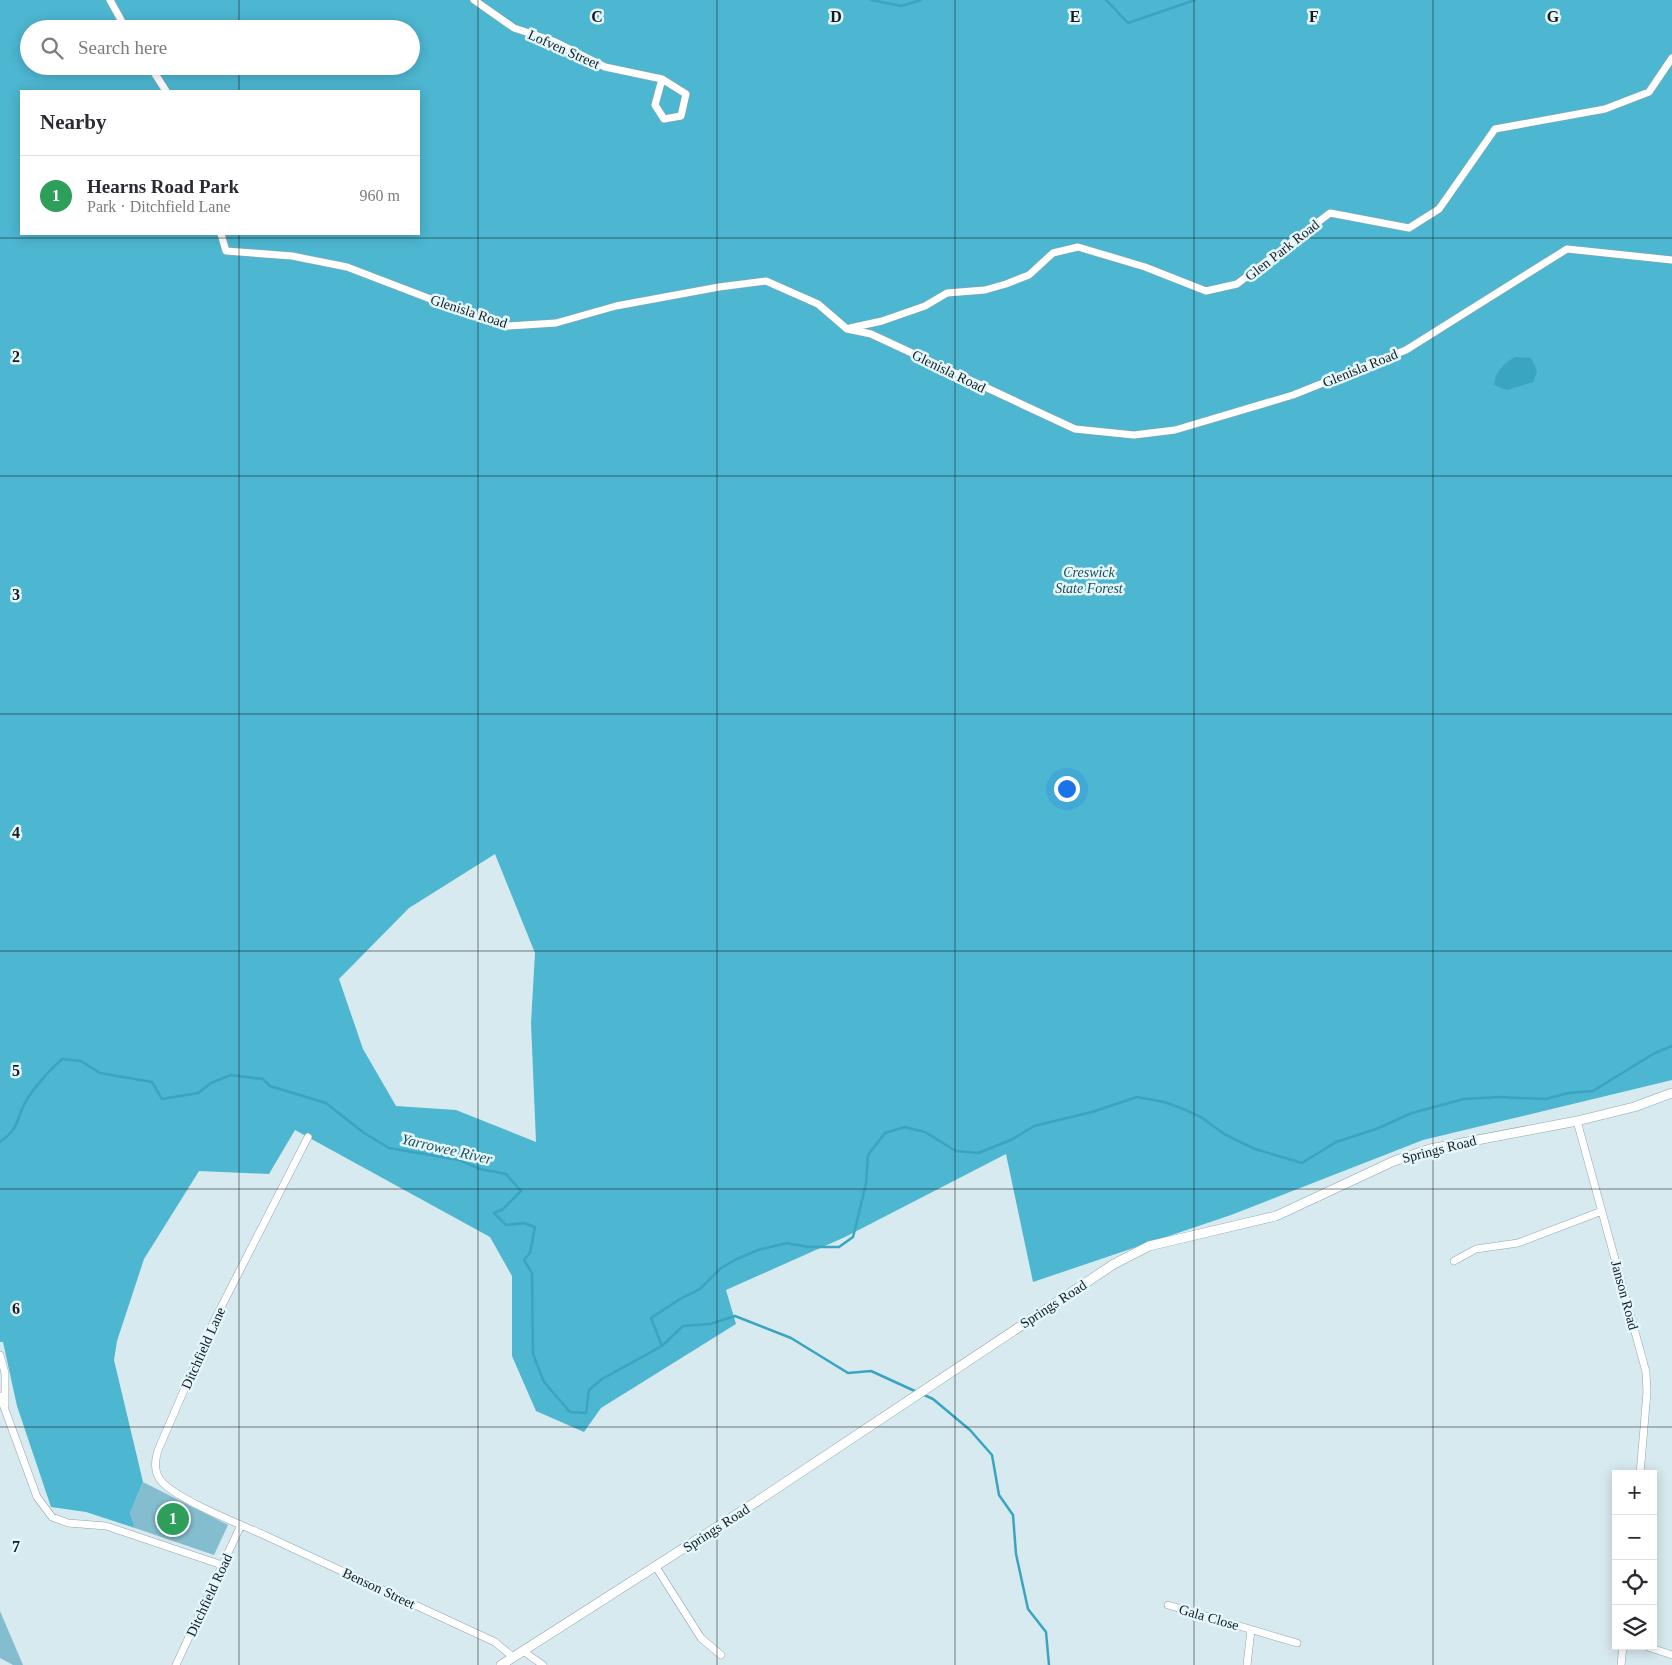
<!DOCTYPE html>
<meta charset="utf-8">
<style>
:root{--surface:#fff;--page:#f2f2f3;--text:#2b2b33;--muted:#7c7c81;--line:#e1e1e2;--accent:#a43d1b}
body{margin:0;font-family:"Times New Roman",serif;background:var(--page);color:var(--text)}
.controls{position:absolute;right:15px;bottom:15px;display:grid;overflow:hidden;border-radius:0px;box-shadow:0 2px 12px #0003}
.controls button{width:45px;height:45px;display:grid;place-items:center;padding:0;border:0;border-bottom:1px solid var(--line);background:var(--surface);color:var(--text);font:25px sans-serif}
.you{position:absolute;left:1066px;top:788px;width:18px;height:18px;margin:-12px;border:4px solid #fff;border-radius:50%;background:#1a73e8;box-shadow:0 0 0 8px #1a73e833}
.badge{display:grid;place-items:center;width:32px;height:32px;border-radius:50%;background:var(--accent);color:#fff;font-size:16px;font-weight:700}
.pin{position:absolute;translate:-50% -50%;border:2px solid #fff;box-shadow:0 1px 5px #0006}
.list{margin:0;padding:0;list-style:none}
h2{display:flex;justify-content:space-between;align-items:center;height:65px;margin:0;padding:0 20px;font-size:21px}
h2 small{font-size:16px;font-weight:400;color:var(--muted)}
.list li{display:grid;grid-template-columns:32px 1fr auto;gap:15px;align-items:center;box-sizing:border-box;height:80px;padding:0 20px;border-top:1px solid var(--line)}
.list b{display:block;font-size:19px;white-space:nowrap}
.list p{margin:0;font-size:16px;white-space:nowrap;color:var(--muted)}
.list em{font-size:16px;font-style:normal;color:var(--muted)}
.icon{flex:none;width:28px;height:28px;fill:none;stroke:currentColor;stroke-width:2;stroke-linecap:round;stroke-linejoin:round}
.map{position:relative;flex:none;width:1672px;height:1665px;overflow:hidden}
.search{position:absolute;background:var(--surface);box-shadow:0 2px 12px #0003;left:20px;top:20px;width:400px;height:55px;display:flex;align-items:center;gap:12px;box-sizing:border-box;padding:0 18px;border-radius:28px;color:var(--muted);font-size:19px}
.panel{position:absolute;background:var(--surface);box-shadow:0 2px 12px #0003;left:20px;top:90px;width:400px;height:145px;border-radius:0px}
.map>svg:first-child{display:block}
</style>
<div class="map">
<svg width="1672" height="1665" viewBox="0 0 1672 1665">
<rect width="100%" height="100%" fill="#d7eaf0"/>
<path fill="#84bdcd" d="M143,1482L228,1525L214,1555L135,1528L130,1513Z
M0,1611L23,1665H13L0,1658Z"/>
<path fill="#4db6d1" fill-rule="evenodd" d="M0,0H1672V1080L1423,1140L1231,1215L1033,1282L1006,1154L845,1237L726,1290L736,1324L601,1408L584,1432L536,1411L512,1356V1276L490,1237L295,1130L269,1174L199,1171L144,1259L117,1341L114,1360L143,1482L130,1513L135,1528L86,1512L51,1507L17,1406L3,1342H0ZM29,29H411V66H29ZM21,91H419V234H21ZM495,854L535,953L531,1023L536,1142L456,1110L396,1106L363,1049L339,979L409,908Z"/>
<path fill="#39a5c0" d="M1515,357L1531,358L1537,371L1533,382L1507,390L1494,385C1495,372 1504,363 1515,357Z"/>
<g fill="none" stroke-linecap="round" stroke-linejoin="round">
<path stroke="#39a5c0" stroke-width="2.5" d="M871,0L901,6L921,0
M1106,0L1128,23L1195,0
M0,1142C21,1127 15,1120 26,1101C36,1084 48,1072 62,1059L81,1061L100,1073L152,1082L162,1099L198,1093L211,1083L231,1075L263,1079L270,1086L326,1103L364,1133L389,1148L459,1160L480,1169L506,1174L521,1191L503,1209L494,1213L506,1225L524,1223L535,1227L530,1253L524,1260L532,1273L533,1354L544,1382L570,1412L586,1413L589,1390L602,1379L662,1346L683,1326L710,1324L735,1316L791,1338L848,1373L871,1371L917,1392
M662,1346L651,1318L680,1299L700,1289L721,1268L737,1259L758,1250L787,1243L808,1247H839L853,1237L866,1184L868,1155L885,1133L905,1127L925,1132L956,1151L978,1153L1011,1140L1034,1126L1092,1112L1137,1097L1164,1102L1181,1108L1201,1117L1224,1134L1255,1149L1302,1163L1336,1142L1376,1129L1412,1113L1464,1099L1499,1097L1546,1099L1568,1093L1593,1091L1653,1054L1672,1046
M922,1394L933,1399L970,1430L992,1455L999,1495L1013,1515L1016,1554L1028,1609L1046,1632L1049,1665"/>
<g stroke="#93a5aa" stroke-width="8">
<path id="minor" d="M110,0L126,29
M474,0L514,28L553,41L605,67L662,79L686,94L681,116L664,119L655,105L662,79
M150,66L166,91
M221,234L226,251L292,256L347,267L441,303L508,326L556,323L616,306L719,287L766,281L818,304L847,329L871,334L1075,429L1134,435L1175,430L1293,395L1406,350L1567,249L1672,260
M850,328L882,321L925,306L947,293L985,290L1006,284L1029,275L1053,253L1078,247L1145,267L1206,291L1237,284L1330,213L1409,228L1439,209L1495,129L1605,109L1649,92L1672,58
M1577,1121L1646,1372L1647,1392L1640,1474
M308,1137L213,1323L159,1448C154,1461 153,1473 163,1483C181,1501 239,1524 264,1535C341,1571 418,1606 495,1642L513,1657
M1454,1261L1476,1249L1518,1243L1602,1211
M0,1355L5,1373V1405
M0,1396L37,1497L52,1517L68,1523L106,1526L222,1565
M656,1567L701,1638L721,1655
M1168,1605L1297,1643
M1645,1646L1672,1655
M523,1651L543,1665
M176,1665L241,1525
M1247,1665L1251,1630
M1621,1665L1623,1646"/>
</g>
<g stroke="#93a5aa" stroke-width="10">
<path id="tertiary" d="M501,1665L756,1502L1114,1264L1149,1246L1276,1216L1394,1161L1430,1149L1577,1121L1634,1107L1672,1093"/>
</g>
<use href="#minor" stroke="#fff" stroke-width="7"/>
<use href="#tertiary" stroke="#fff" stroke-width="9"/>
</g>
<path fill="none" stroke="#161c1e" stroke-width="1" stroke-opacity="0.55" d="M239,0V29M478,0V1665M717,0V1665M955,0V1665M1194,0V1665M1433,0V1665M239,66V91M239,234V1665M0,238H1672M0,476H1672M0,714H1672M0,951H1672M0,1189H1672M0,1427H1672"/>
<g text-anchor="middle" stroke-width="5" stroke-linejoin="round" paint-order="stroke">
<g font-size="14" fill="#161c1e" stroke="#e4f7fd">
<text transform="translate(564 49) rotate(24)" y="5">Lofven Street</text>
<text transform="translate(1282 250) rotate(-38)" y="5">Glen Park Road</text>
<text transform="translate(469 311) rotate(18)" y="5">Glenisla Road</text>
<text transform="translate(1360 368) rotate(-22)" y="5">Glenisla Road</text>
<text transform="translate(949 371) rotate(26)" y="5">Glenisla Road</text>
<text transform="translate(1439 1149) rotate(-14)" y="5">Springs Road</text>
<text transform="translate(1625 1295) rotate(75)" y="5">Janson Road</text>
<text transform="translate(1053 1304) rotate(-33)" y="5">Springs Road</text>
<text transform="translate(203 1348) rotate(-66)" y="5">Ditchfield Lane</text>
<text transform="translate(716 1528) rotate(-33)" y="5">Springs Road</text>
<text transform="translate(379 1588) rotate(25)" y="5">Benson Street</text>
<text transform="translate(209 1595) rotate(-65)" y="5">Ditchfield Road</text>
<text transform="translate(1209 1617) rotate(16)" y="5">Gala Close</text>
</g>
<g font-size="14" font-style="italic" fill="#1e4c58" stroke="#e4f7fd">
<text x="1089" y="577">Creswick<tspan x="1089" dy="16">State Forest</tspan></text>
</g>
<g font-size="15" font-style="italic" fill="#214f5a" stroke="#e4f7fd">
<text transform="translate(447 1149) rotate(13)" y="5">Yarrowee River</text>
</g>
</g>
<g font-size="16" text-anchor="middle" font-weight="bold" fill="#161c1e" stroke="#e4f7fd" stroke-width="5" stroke-linejoin="round" paint-order="stroke">
<text x="597" y="22">C</text>
<text x="836" y="22">D</text>
<text x="1075" y="22">E</text>
<text x="1314" y="22">F</text>
<text x="1553" y="22">G</text>
<text x="16" y="362">2</text>
<text x="16" y="600">3</text>
<text x="16" y="838">4</text>
<text x="16" y="1076">5</text>
<text x="16" y="1314">6</text>
<text x="16" y="1552">7</text>
</g>
</svg>
<div class="controls">
<button>+</button>
<button>−</button>
<button><svg class="icon" aria-label="locate" viewBox="0 0 24 24"><circle cx="12" cy="12" r="6"/><path d="M12 2v4M12 18v4M2 12h4M18 12h4"/></svg></button>
<button><svg class="icon" aria-label="layers" viewBox="0 0 24 24"><path d="M12 4l9 5-9 5-9-5zM3 14l9 5 9-5"/></svg></button>
</div>
<div class="you"></div>
<div class="pin badge" style="left:173px;top:1519px;background:#2e9e5b">1</div>
<div class="search"><svg class="icon" aria-label="search" viewBox="0 0 24 24"><circle cx="10" cy="10" r="6"/><path d="M15 15l6 6"/></svg>Search here</div>
<section class="panel">
<h2>Nearby<small></small></h2>
<ul class="list">
<li><span class="badge" style="background:#2e9e5b">1</span><div><b>Hearns Road Park</b><p>Park · Ditchfield Lane</p></div><em>960 m</em></li>
</ul>
</section>
</div>
